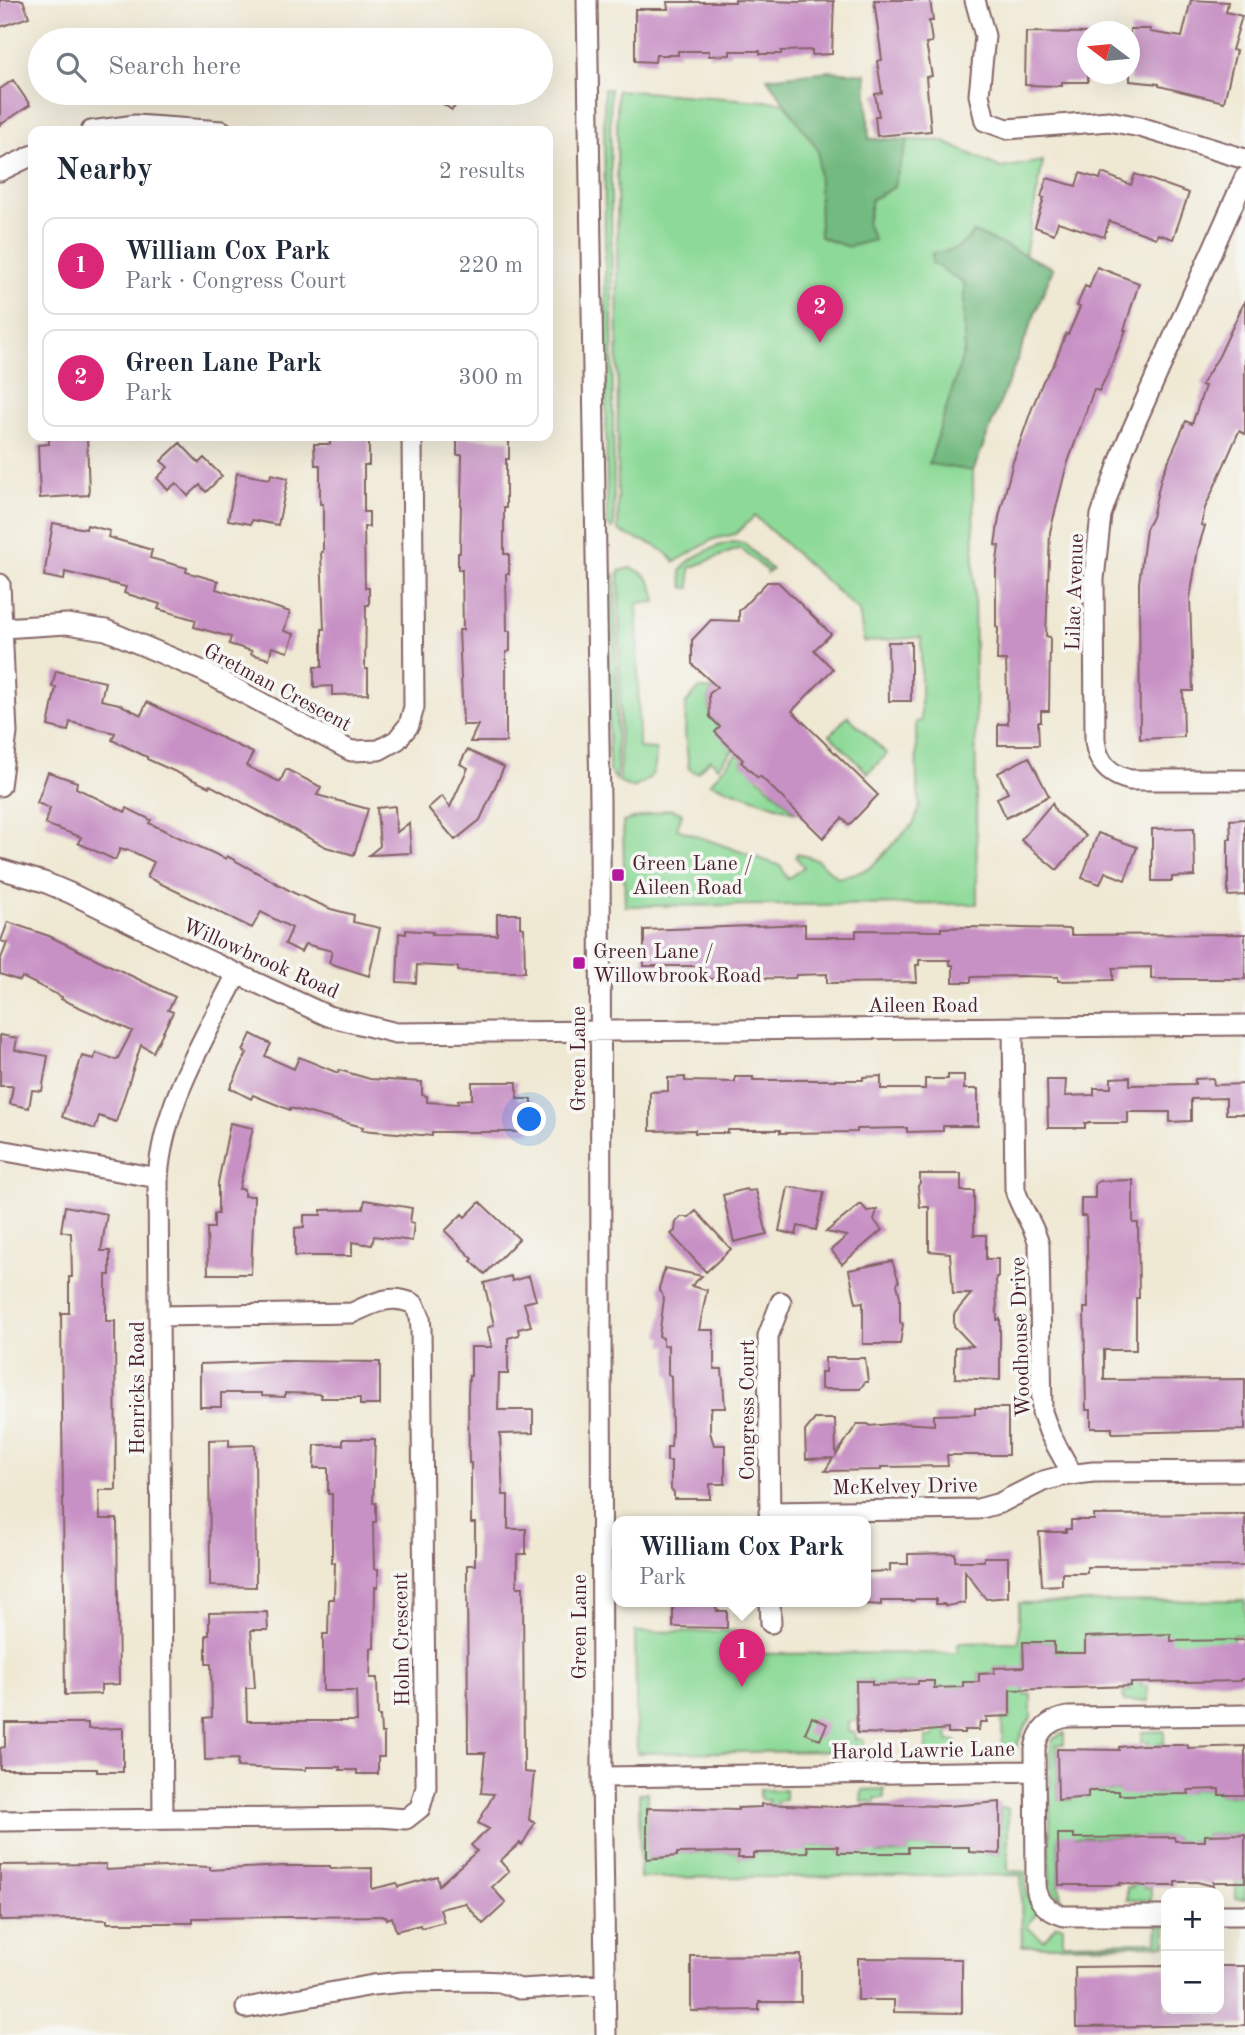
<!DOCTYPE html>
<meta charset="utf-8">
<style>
:root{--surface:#fff;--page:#f6f6f7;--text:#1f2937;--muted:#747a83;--line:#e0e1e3;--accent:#db2777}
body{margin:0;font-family:"Old Standard TT",serif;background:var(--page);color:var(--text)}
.controls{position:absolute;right:21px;bottom:21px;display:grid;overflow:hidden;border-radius:14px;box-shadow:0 7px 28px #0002}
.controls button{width:63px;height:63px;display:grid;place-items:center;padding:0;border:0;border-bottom:2px solid var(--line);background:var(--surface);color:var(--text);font:35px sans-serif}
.compass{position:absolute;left:1077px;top:21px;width:63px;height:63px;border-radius:50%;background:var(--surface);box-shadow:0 7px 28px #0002;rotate:286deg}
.you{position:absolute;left:530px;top:1120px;width:24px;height:24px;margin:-18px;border:5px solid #fff;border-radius:50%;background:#1a73e8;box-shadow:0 0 0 10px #1a73e833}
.badge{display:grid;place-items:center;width:46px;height:46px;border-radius:50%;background:var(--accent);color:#fff;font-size:23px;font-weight:700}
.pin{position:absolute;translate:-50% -58px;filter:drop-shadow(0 2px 4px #0008)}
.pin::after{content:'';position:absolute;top:37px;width:24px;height:21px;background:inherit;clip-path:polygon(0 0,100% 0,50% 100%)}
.popup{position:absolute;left:612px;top:1516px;width:259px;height:91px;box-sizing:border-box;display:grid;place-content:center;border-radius:14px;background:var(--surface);filter:drop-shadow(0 2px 5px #0005);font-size:23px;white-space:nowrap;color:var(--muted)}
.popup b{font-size:26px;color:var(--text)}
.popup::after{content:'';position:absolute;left:50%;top:100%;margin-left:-14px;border:14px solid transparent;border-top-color:var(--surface)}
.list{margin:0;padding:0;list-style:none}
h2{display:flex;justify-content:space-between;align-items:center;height:91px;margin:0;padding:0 28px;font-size:30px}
h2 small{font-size:23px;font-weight:400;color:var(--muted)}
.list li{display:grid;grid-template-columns:46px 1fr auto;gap:21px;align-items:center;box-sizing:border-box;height:98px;margin:0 14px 14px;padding:0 14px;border:2px solid var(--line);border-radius:14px}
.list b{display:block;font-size:26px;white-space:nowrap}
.list p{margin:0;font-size:23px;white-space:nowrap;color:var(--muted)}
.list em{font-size:23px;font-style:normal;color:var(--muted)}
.icon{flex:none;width:38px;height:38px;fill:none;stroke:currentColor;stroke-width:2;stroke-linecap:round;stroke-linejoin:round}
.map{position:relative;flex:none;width:1245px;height:2035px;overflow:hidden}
.search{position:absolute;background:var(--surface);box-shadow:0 7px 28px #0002;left:28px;top:28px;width:525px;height:77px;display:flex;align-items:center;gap:18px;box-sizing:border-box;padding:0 24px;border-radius:38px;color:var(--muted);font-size:26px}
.panel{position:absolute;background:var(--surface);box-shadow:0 7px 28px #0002;left:28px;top:126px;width:525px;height:315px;border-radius:14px}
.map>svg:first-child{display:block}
</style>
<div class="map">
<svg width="1245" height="2035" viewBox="0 0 1245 2035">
<rect width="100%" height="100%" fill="#f6f6f2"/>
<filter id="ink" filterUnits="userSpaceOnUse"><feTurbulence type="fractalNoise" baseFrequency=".0143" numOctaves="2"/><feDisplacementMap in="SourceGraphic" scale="14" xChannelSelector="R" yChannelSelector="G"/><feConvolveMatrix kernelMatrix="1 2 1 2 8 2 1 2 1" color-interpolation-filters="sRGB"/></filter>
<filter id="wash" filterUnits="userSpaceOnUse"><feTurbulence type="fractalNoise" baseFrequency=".00686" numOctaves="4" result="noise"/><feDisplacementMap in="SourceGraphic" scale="28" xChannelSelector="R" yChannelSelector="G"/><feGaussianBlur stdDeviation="1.57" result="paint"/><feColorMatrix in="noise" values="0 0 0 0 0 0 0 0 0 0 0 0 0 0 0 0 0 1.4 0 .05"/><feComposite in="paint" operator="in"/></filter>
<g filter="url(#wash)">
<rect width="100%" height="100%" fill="#efe8d3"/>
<path fill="#8dda98" stroke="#6c7c62" stroke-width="2" d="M604,89H610L614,527L612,530L607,523Z
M617,90L817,105L847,138L942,141L1001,168L1043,161L1025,255L1053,268L973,471L977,904L625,906L623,822L669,809L682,813L677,829L781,866L787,879L804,867L796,857L797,853L817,860L838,878L869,869L914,823L920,805L917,781L916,722L921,721V637L864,642L859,611L755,516L735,534L714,539L675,562C653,537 641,545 618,530Z
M733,542L744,543L772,570L767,573L766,570L740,548L690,568V588H684C683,583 681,577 681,572C684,558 721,544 733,542Z
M630,568C649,573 653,584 656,602L637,603L639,748L656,749C656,772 655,778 633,788L620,783L619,571Z
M615,574L617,780L609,771L607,584Z
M699,689H714L709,695L710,717L720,727L733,750L718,767L710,759L697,773L689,769L685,734L686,703Z
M848,716L887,754L868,773L830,735Z
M737,753L743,759L742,762L797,813L710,783Z
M1245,1600V1635H1233V1641L1141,1682V1686H1148V1701H1124L1123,1691H1130L1131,1685V1637H1085V1653H1054V1642H1024V1689L1025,1695L1031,1694V1718L1023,1730L1015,1751L1003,1756L1002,1719H1009L1010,1716L1009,1667L994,1668V1673L979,1674V1682L963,1687L948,1688V1741H956V1757L927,1758L926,1737L934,1736V1682L872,1685L871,1681H856L857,1721H848V1732H854L855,1739H864V1759H852L839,1751L637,1753L635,1632L744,1631V1654L958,1653V1643L1019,1642V1603Z
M1164,1731V1743L1156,1745L1157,1794L1189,1793L1188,1790L1219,1789V1795H1245V1899H1236L1235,1834L1205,1835V1841H1175L1174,1837H1143V1886L1145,1888H1151V1900H1127V1887H1133L1135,1884L1134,1837H1058L1059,1885L1061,1899L1054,1893L1050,1880V1751L1053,1739L1064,1733V1744L1057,1745L1058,1799L1072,1800V1797H1087L1088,1791H1119L1148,1745V1742H1141L1142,1732Z
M884,1789V1798H875L877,1854L908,1853V1847H969L985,1852V1854H1000V1808H1008V1871L1025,1872L1027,1895L1037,1912L1027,1927L1044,1940L1056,1925L1063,1926V1943H1070L1157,1942L1158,1926H1166V1945L1022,1946L1021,1875L640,1878L639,1794L648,1792L647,1859H661L662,1856L677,1853L738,1852L739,1858H753V1853H769V1800H760V1790H785V1800L777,1801V1851H808L807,1846H838L839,1853H869L870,1801H861L862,1790Z"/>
<path fill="#72ba80" stroke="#5e6c56" stroke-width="2" d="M829,71L866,74L869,139L908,140L893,188L872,199L867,224L874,240L848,247L820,237L818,150L767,78Z
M974,232L1053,268L973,471L929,464L964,351V283L932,263V253C954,251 960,249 974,232Z"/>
<g id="blocks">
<path fill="#c891c5" d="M0,0H23L29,17L0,27Z
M735,0L799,2L834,1L832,54L812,55V50L781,51V54H760V51H730V55L709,56V51H678V55H656L655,62L635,61V9H668L667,2H735Z
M874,0H930L933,21H929L932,42L926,43L932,76L926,77L931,131L877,136L875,116H879L875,94L882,93L877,61L882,60Z
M1191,0L1228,2L1226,12L1242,16L1232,50L1236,51L1224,102L1159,86V84L1130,81V29H1150V32L1182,37Z
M1026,32L1088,33V82H1062V86L1025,85Z
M13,80L30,105L0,125V89Z
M427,93H464L452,110Z
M1080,173L1100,179L1102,173L1131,185L1135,174L1189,193L1173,239L1158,234L1156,238L1109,221L1104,237L1058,222L1054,234L1035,227L1044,198L1041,197L1047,178L1076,186Z
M1097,267L1139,283L1124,330H1126L1108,373L1099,391L1094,389L1066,468L1050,532L1046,636L1050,637L1049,711H1041V722H1038L1039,745H998V724H1008L1006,660H997L998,628L996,627V569L999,546L995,545L999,517L1013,462L1032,408L1043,381L1054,364L1066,334L1068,335L1080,307L1077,306L1085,286L1089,288Z
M1245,300V434L1239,431L1205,508L1201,525L1205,526L1198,549L1190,598L1193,691H1183L1184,737L1140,739L1139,583L1146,529L1152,517L1161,478L1186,421L1192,424L1205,386L1201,385L1219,356Z
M49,436H87L89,495L40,498L38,445L49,444Z
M457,437L509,440V459H506V508H504V554H509V574H506L507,631H510V651L506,652V742H470L478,725H463L459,630H463L462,570H458V553H460L462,455H457Z
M369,438V465H364V512H369V527H364L365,588H369V605H366L365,669H368V694L332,695V686L314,687V667H322V629H324L321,552H323V504H320V465H315L314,444H330V439Z
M180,443L199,463L204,458L222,476L206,492L200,485L188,496L176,483L168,490L157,478L168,467L161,461Z
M237,473L270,479L271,474L288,478L278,525L252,520L251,524L228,520Z
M53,523L86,529L87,525L110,531L108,537L152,550L150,558L187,568L186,572L218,581L216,589L290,612L284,631L294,634L288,652L272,647L269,659L251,654L252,651L229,644L231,637L194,627L196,620L158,609L160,604L124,593L126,587L65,572L64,580L44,576Z
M767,582H778L831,634L814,650L833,669L792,711L878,795L849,825L842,818L823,838L760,776L758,778L741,762L743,760L715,732L720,727L710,717L709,694L717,687L692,664V640L711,620L739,621V611Z
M888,642H911V701H889Z
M56,671L105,682L101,700L119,704L141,715L147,702L253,753L246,766L280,782L286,769L321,787L317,795L368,809L354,855L326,847L210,785L209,787L147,759V757L112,740L115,733L70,722L68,731L48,726L56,687H52Z
M467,750L504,767L480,820L455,840L428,808L442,796L450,807L468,768L460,764Z
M1029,757L1049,796L1006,818L997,798L1008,793L998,773Z
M48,772L77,782L76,788L125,812L127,808L151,820L149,823L191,843L226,859L227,856L294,893L331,909L354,915L353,922L380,928L369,976L329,963L332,951L305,944L301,952L285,944L292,928L261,912L252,928L147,877L154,862L127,849L126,851L120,849L115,860L78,843L81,837L45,824L50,808L37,803Z
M1052,803L1056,812L1086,836L1057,870L1021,840Z
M395,806L396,833L409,823L411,853L369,855L380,846L377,808Z
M1245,819V895L1228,896V839H1231L1230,820Z
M1194,828L1195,876L1172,877V881H1152V829Z
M1098,833L1137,847L1125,880L1105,872L1100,884L1082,878Z
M497,914H520V927L524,928L525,972L458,971V967L417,965L416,983L397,982L399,933L406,934V930L433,932L432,934L497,935Z
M8,922L49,936L175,997L168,1010L173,1012L153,1052L141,1045L116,1122L99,1116L95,1129L62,1117L82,1056L94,1059L96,1053L117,1060L132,1031L61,999L62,997L22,977L20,981L0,974V961L7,943L1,941Z
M805,924V937H856V930L941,931V928L971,927L1071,929V935L1245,934V979H1151V967L1113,968V980L1058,981V977L1020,976L971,977V982H953V965H950V960H919V965H916L917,982L827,983V974L796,975L795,978L697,979V966H644V930Z
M251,1034L271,1044L265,1056L294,1069L299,1057L338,1073L339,1070L370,1079L422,1082V1095L427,1096V1102L458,1104V1100L472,1099V1082H517V1099H532V1132H432V1136L362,1130L363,1127L290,1108V1110L253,1095L251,1099L230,1088L247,1053L243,1051Z
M0,1035L17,1038L15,1050L48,1056L42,1091L32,1090L29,1108L10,1104L13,1086H0Z
M948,1075H964V1089H978V1126H943V1131L907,1132V1128L857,1129V1132L780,1133V1130H728V1133H695V1130L650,1131V1092L668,1091V1078L685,1077V1081L735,1082V1077H753V1080H863V1077L881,1076V1089H925V1079H948Z
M1130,1077V1085L1195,1084V1079L1213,1078L1214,1085L1245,1084V1114H1226V1098L1191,1099V1121L1170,1122V1112H1128V1123H1085V1128H1048L1047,1080H1066L1065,1096L1094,1095V1088H1111V1078Z
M230,1123L253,1128L239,1189H244V1196H254L251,1274H208L207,1228H214V1214H218V1183Z
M920,1174H961V1191H974V1235H986V1259H998V1277H996L997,1320L1000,1319V1380L955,1378V1347L973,1346L954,1326V1314L971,1294H953L950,1253L929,1251V1207H920L918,1186L920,1183Z
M1133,1180V1223H1138L1139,1298H1136V1350H1104V1380L1245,1379V1430L1112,1433V1428H1091V1410H1086L1084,1308H1088L1087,1240L1086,1216H1081V1198H1095V1184L1100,1181Z
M788,1187L824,1192L816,1230L798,1226L796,1235L779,1231Z
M746,1189L749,1191L756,1190L767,1234L734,1242L723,1195Z
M365,1200L412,1208L410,1222L414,1223L412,1241L374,1236L372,1245L352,1242V1256H295V1228L304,1227V1215H321V1210L363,1209Z
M480,1202L519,1239L485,1274L471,1261L473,1259L445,1231L462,1214L465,1217Z
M861,1204L867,1211L877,1210L874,1220L882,1230L842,1264L831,1250L847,1236L826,1232Z
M65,1206L107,1214L101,1251H110V1275H106V1321H115L116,1490H99L100,1519H117L119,1684L101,1685V1694L65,1695L61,1313H69V1277H72L71,1233L61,1231Z
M696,1211L731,1249L706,1272L671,1234L675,1231L676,1222L681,1217H689Z
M892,1261L899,1281L897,1284L900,1297V1322L903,1324L900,1344H863V1302L856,1303L849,1270Z
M665,1268L702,1276L691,1286L707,1290L699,1330H714V1369H722L725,1408H711L710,1412V1432L714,1445H725V1484H710V1499H674V1492L671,1490V1461H667V1447H671L672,1431L671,1376L668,1374V1345L663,1346V1338L659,1336L664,1299L659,1288Z
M511,1276L512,1281L529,1276L536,1300L524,1303L531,1326L518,1329L519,1335L508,1338V1374H499L498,1410H533V1433L500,1434L503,1495H508V1529H526V1554H517V1587H523L524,1772L534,1773L529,1820L535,1823L522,1845L520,1843L500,1861L509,1871L492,1887L506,1903L483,1924L465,1903L440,1909L444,1922L421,1928L420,1925L396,1931L392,1917L387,1919L386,1916L193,1918V1923H107V1920L81,1919L0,1920V1865L106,1864V1870L185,1866L210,1867V1870L283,1866H330V1869L372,1868V1889L397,1883L398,1887L437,1876L439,1885L477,1851L471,1845L489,1829L478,1823L494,1794L481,1793L485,1753H468L467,1565H475V1523H471V1463H469L468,1393L469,1376H471V1347H492L487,1328L494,1325L484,1283Z
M825,1358H865L868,1382H865L860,1389H821V1372H825Z
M282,1361L380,1362V1405H360V1398H321V1394L285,1393V1397L262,1396V1393H221V1407H200V1364Z
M975,1408H1008V1455H947L948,1466L881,1467V1470L825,1471L833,1458L806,1459L805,1431L815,1419H835L836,1455L857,1424H868L870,1426L900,1423L934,1425V1415L975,1414Z
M229,1439V1446L255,1445L256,1587L210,1586L209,1440Z
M343,1439H375L373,1503H376V1522H373L374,1569H378V1587H375L374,1648H371L370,1678H377L378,1716H380L381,1733H384V1757H378V1774H357V1770H340V1767H306V1770L237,1767L238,1759L205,1760L204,1718L212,1717L211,1664H206V1635H209V1613L267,1612L268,1630H251L255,1688H246L247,1721H357L356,1691H323V1634H328L329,1599H334L335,1563H332V1494H328V1468H314L315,1445H343Z
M1245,1514V1566L1087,1567V1573H1062V1585L1042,1586L1039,1532H1066V1529H1071V1520H1094V1515Z
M955,1553V1561H984V1557H1008V1597L986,1599L965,1571V1603L946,1606L944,1604H936V1599H916L913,1601H881V1605L866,1604V1572L890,1571V1564H908V1554Z
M673,1601H714L717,1611H727V1628L673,1627Z
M1171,1634V1641L1245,1640V1679H1241V1681L1131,1683V1686L1010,1690V1716L986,1717L987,1722H980L979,1730H964V1733H948V1729L896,1734L857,1733L856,1681H872V1685L918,1684V1681H934V1688L963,1687V1682H979V1674L994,1673V1668L1024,1667L1023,1642H1054V1653H1085V1637Z
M812,1717L827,1724L820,1740L805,1733Z
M5,1723H88V1729L123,1728V1772H97V1769H0V1748L5,1747Z
M1142,1745H1188V1748L1245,1746V1795H1219V1789L1188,1790L1189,1794L1119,1795V1791H1088V1797L1058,1800L1057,1749L1119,1750V1747Z
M1000,1802V1854L969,1852V1847H908V1853H838V1846H807L808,1852L753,1853V1858H738V1852L677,1853V1856L647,1859V1808L738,1810V1808L761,1807V1804L838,1807L868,1804L946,1806Z
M1058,1834H1074V1838L1174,1837L1175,1841H1205V1835L1245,1834V1882H1213V1886L1197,1882H1175V1886H1145L1120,1883V1885H1059Z
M801,1955V2002H759V2010L691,2011V1956Z
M858,1958L962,1959V2013L894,2012V2000H858Z
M1166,1966V2009H1219V1966H1245V2025L1076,2027L1075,1967Z"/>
</g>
</g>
<g filter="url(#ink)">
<use href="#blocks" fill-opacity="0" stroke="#846566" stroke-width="2"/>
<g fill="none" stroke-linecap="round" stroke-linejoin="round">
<g stroke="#846566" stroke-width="23">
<path id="minor" d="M587,0L600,802L602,1777L606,2035
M975,0L985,36L979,95L985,121L1007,129L1109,121L1140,127L1245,159
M91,131L135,125L222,131
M0,171L33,155
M1245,177L1125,446L1101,515L1094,579L1095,740C1097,762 1109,775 1130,780H1245
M0,584L7,733L0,786
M2,628L67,624L106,630L203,671L351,751L379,750L397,740L409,725L414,707L412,436
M0,869L44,882L70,893L186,950L328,1016L396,1033L1245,1025
M1013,1028L1015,1189C1020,1209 1034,1224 1039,1245L1042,1412L1050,1434L1072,1474
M0,1150L158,1178
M769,1512L978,1509L1000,1503L1043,1481L1062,1476L1093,1472L1245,1471
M770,1521L768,1336L781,1302
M770,1601L771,1623
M602,1777L1035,1771
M163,1819L158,1178C163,1104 204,1039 237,974
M0,1821L379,1817L406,1819L420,1808L426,1787L421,1329L420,1317L414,1304C391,1293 374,1303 352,1313L159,1316
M1219,1915H1245
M1166,1916H1064C1047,1911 1036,1901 1036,1883L1035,1749C1038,1730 1049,1720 1068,1717L1245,1715
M246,2008L373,1985L403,1982L480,1981L500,1982L520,1989L605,1984"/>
</g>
<use href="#minor" stroke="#fff" stroke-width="19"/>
</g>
</g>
<g fill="#b5179e" stroke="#f6f6f2" stroke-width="2.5">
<rect x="611" y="868" width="14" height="14" rx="3.5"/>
<rect x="572" y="956" width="14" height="14" rx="3.5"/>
</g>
<g text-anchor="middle" stroke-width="7" stroke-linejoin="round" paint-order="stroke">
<g font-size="21" fill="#4a1f2b" stroke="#f6f6f2">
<text transform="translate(1074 592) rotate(-88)" y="7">Lilac Avenue</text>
<text transform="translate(278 687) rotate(28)" y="7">Gretman Crescent</text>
<text transform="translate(261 958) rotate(24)" y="7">Willowbrook Road</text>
<text x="923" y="1012">Aileen Road</text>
<text transform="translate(578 1059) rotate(-90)" y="7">Green Lane</text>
<text transform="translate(1020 1337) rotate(-92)" y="7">Woodhouse Drive</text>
<text transform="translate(137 1388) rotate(-90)" y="7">Henricks Road</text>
<text transform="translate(747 1410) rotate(-90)" y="7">Congress Court</text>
<text transform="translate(905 1486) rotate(-1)" y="7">McKelvey Drive</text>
<text transform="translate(579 1627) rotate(-90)" y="7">Green Lane</text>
<text transform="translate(401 1639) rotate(-91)" y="7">Holm Crescent</text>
<text transform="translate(923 1750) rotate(-1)" y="7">Harold Lawrie Lane</text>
</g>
<g font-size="21" fill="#4a1f2b" stroke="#f6f6f2" text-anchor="start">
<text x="632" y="870">Green Lane /<tspan x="632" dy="24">Aileen Road</tspan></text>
<text x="593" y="958">Green Lane /<tspan x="593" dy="24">Willowbrook Road</tspan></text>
</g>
</g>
</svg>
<div class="controls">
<button>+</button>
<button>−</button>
</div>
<svg class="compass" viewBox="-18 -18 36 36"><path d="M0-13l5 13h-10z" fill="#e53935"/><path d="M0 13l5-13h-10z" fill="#747a83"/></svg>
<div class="you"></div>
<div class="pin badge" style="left:742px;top:1687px">1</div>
<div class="popup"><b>William Cox Park</b>Park</div>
<div class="pin badge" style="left:820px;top:343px">2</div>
<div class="search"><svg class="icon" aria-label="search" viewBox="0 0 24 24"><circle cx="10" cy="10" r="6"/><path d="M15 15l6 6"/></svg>Search here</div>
<section class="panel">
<h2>Nearby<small>2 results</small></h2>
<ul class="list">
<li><span class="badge">1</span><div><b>William Cox Park</b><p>Park · Congress Court</p></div><em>220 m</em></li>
<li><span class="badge">2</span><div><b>Green Lane Park</b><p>Park</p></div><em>300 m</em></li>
</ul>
</section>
</div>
